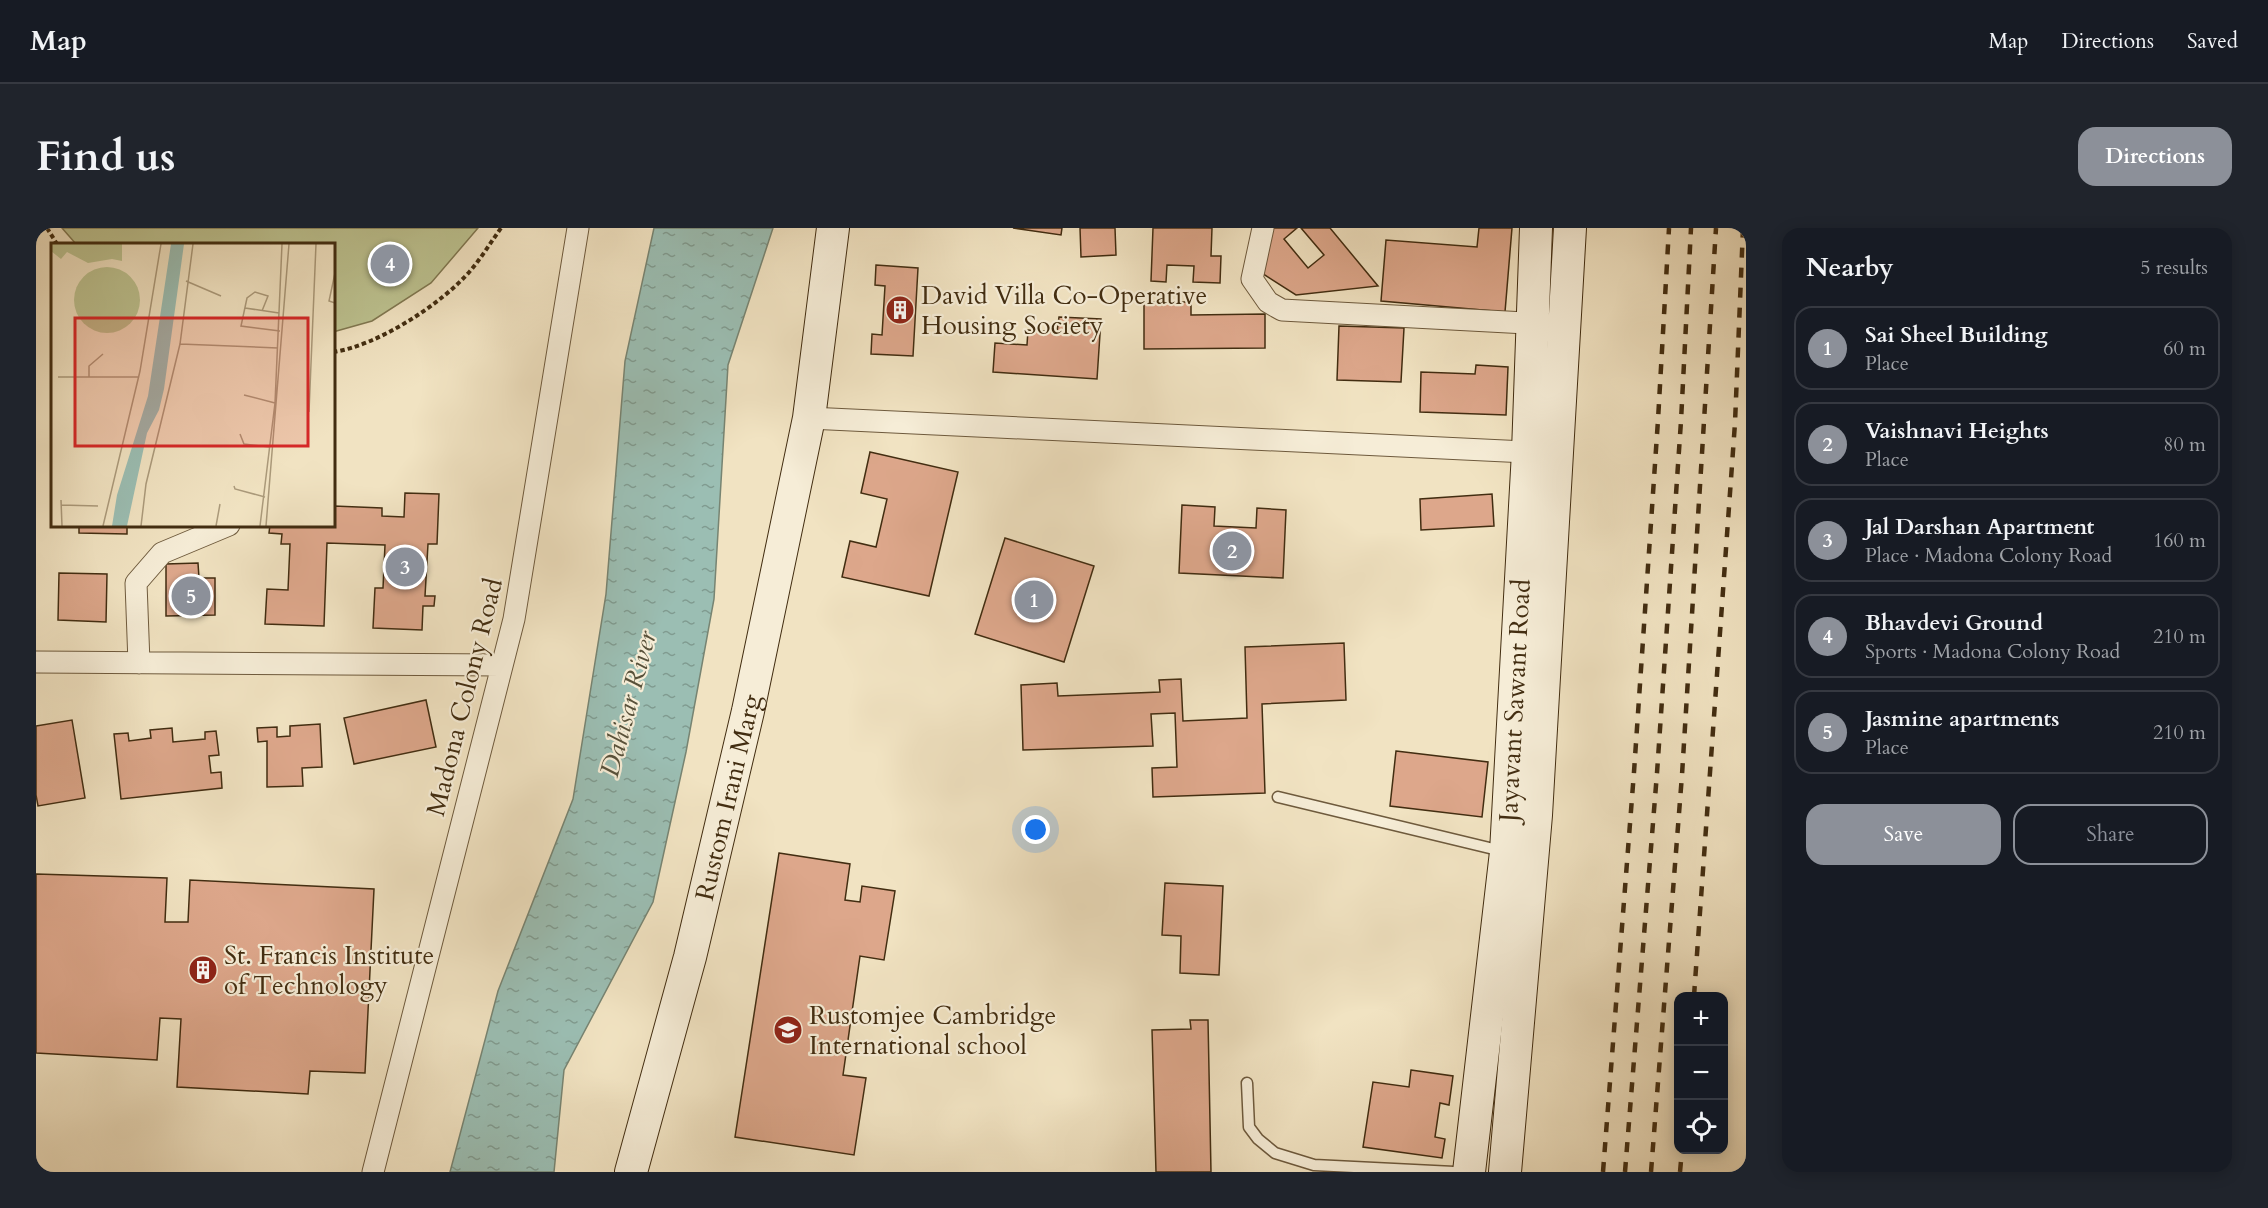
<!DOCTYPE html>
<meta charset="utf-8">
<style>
:root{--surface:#171b24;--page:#20242c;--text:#f1f3f6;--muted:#9ea1a6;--line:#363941;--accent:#8c9099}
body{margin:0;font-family:Cardo,serif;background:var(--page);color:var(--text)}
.controls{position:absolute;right:18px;bottom:18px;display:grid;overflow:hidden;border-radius:12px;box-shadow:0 3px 15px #0003}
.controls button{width:54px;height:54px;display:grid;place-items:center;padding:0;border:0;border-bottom:2px solid var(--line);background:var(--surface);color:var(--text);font:30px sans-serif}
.you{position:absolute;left:1000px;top:602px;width:21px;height:21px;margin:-15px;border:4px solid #fff;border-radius:50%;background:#1a73e8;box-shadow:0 0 0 9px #1a73e833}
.badge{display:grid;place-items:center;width:39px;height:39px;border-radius:50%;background:var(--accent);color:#fff;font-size:20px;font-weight:700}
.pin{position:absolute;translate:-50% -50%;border:3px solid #fff;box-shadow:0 2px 6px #0006}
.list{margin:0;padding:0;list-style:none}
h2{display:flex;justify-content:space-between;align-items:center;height:78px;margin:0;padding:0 24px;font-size:26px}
h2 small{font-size:20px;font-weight:400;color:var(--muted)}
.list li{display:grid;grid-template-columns:39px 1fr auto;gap:18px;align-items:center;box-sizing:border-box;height:84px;margin:0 12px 12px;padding:0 12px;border:2px solid var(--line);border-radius:18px}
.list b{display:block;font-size:22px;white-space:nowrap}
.list p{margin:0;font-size:20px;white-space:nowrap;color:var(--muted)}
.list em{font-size:20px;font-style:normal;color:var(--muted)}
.actions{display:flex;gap:12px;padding:18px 24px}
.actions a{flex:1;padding:14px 0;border:2px solid var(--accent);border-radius:18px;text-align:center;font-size:21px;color:var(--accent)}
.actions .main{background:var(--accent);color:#fff}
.icon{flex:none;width:33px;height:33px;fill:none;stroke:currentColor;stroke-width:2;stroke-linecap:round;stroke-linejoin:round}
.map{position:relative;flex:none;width:1710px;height:944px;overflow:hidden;border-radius:18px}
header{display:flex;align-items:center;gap:36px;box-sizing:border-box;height:84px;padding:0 30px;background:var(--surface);border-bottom:2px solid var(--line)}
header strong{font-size:28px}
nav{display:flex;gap:33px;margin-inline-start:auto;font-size:21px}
.intro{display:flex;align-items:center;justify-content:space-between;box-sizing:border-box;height:144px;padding:0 36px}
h1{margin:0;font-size:42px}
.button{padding:15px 27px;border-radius:18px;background:var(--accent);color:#fff;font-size:21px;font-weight:700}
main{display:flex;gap:36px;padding:0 36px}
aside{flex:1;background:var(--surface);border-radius:18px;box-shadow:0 3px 15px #0003}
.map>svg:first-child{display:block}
</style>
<header>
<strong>Map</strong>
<nav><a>Map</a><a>Directions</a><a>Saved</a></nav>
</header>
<div class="intro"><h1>Find us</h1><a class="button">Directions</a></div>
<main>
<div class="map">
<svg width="1710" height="944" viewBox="0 0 1710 944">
<defs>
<pattern id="water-ripples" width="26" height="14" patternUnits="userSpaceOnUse" patternTransform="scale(1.5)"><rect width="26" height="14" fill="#9bbeb3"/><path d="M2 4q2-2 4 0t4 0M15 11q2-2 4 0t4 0" fill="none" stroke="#809b90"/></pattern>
</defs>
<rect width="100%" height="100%" fill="#f1e3c2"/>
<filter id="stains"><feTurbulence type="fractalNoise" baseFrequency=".00333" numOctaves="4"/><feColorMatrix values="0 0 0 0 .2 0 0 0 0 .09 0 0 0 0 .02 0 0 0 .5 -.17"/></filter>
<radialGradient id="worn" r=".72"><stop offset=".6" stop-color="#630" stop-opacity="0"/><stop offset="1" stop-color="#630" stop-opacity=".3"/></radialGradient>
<path fill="#bdc391" stroke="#807851" stroke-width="1.5" d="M26,0H442L395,55L336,93L297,104V16H40Z"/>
<path fill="url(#water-ripples)" stroke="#778472" stroke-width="1.5" d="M618,0H737L692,137L678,371L650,524L617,674L528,842L518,944H414L462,763L537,571L570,366L589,133Z"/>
<path fill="#dda78b" stroke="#422d11" stroke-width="1.5" d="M977,0H1026L1025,7Z
M1044,0H1079L1080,27L1045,29Z
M1117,0H1176L1175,28H1185L1184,55L1157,54L1158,38L1131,37L1130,54L1115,53Z
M1235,0H1261L1248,11L1272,40L1288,27L1265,0H1294L1342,58L1260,67L1224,44Z
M1443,0H1476L1469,84L1345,73L1350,12L1441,19Z
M840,37L882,40L877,128L835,126L836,106L846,107L849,58L839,57Z
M1108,74H1155V87L1229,86V120L1108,121Z
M1023,89L1065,91L1061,151L957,144L959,115L991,117L992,102L1021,104Z
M1303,98L1368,100L1365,154L1301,152Z
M1440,137L1472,139L1470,187L1384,184L1385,144L1439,146Z
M834,224L922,244L893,368L806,349L814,313L840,319L851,271L825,265Z
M369,265L403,266L401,316H392L389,368H399L398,378H387L386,402L337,400L339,360H347L349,317L291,315L288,398L229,396L231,361L252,362L254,316H245L246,306L233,305L234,297H297L298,278L346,280V288L368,289Z
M1456,266L1458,298L1385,302L1384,271Z
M1146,277L1179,279L1178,298L1220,300L1221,280L1250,282L1247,350L1143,345Z
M43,297H91V306L43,305Z
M969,310L1058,338L1028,434L939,406Z
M162,335L163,350H179V387L130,388V336Z
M23,345L71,346L70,394L22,392Z
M1308,415L1310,472L1226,476L1229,565L1117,569L1116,540L1141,539L1139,485L1115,486L1117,518L987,522L985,457L1021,455L1022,468L1124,464L1123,452L1145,451L1147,493L1211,490L1209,419Z
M390,472L400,519L318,536L308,490Z
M36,492L49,570L2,578L0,567V498Z
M284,496L286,539L266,540L267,558L231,559V513L222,514L221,500L241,499V509L254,508V498Z
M136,500L137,514L169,511V504L180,503L183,527L173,528L175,545L185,544L186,560L85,571L78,506L92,505L93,513L115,510L114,502Z
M1360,523L1452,534L1446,589L1354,578Z
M743,625L814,636L809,672L824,674L826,658L859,663L848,732L824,728L807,847L830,850L818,927L699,909Z
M0,646L131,650L129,694H152L154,652L338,661L329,845L274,843L272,866L141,859L145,791L124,790L121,832L0,825Z
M1129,655L1187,658L1183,747L1144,745L1145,708L1126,707Z
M1154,792H1172L1175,944H1120L1116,802L1155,801Z
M1375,842L1417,848L1413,877L1404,875L1399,909L1409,911L1406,930L1327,919L1337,854L1373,859Z"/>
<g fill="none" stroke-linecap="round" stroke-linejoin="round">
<g stroke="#6e5a3d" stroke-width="13">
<path id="lane" d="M1242,569L1466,623
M1211,855L1213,899L1222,911L1239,925L1278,937L1418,944"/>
</g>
<g stroke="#6e5a3d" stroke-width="23">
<path id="street" d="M1227,0L1216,51L1232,74L1246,82L1509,96
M773,190L1492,224
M0,434L466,437
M103,435L100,355L126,325L193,297
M337,944L478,391L542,0"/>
</g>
<g stroke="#422d11" stroke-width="34">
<g id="secondary">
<path id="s1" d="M595,944L654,729L712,483L773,190L797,0"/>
<path id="s2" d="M1433,944L1470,624L1492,224L1500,0"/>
<path d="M1469,944L1500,587L1534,0"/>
</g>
</g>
<path stroke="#422d11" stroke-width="4" stroke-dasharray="4.5 3" stroke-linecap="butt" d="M11,0L21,16
M297,124C341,118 406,76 435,42C446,29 455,14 465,0"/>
<use href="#lane" stroke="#f6edd7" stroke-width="10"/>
<use href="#street" stroke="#f6edd7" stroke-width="21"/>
<use href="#secondary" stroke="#f6edd7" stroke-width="32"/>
<path stroke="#422d11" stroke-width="4.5" stroke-dasharray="10 10" stroke-linecap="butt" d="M1658,768L1699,195L1707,0
M1567,944L1598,544L1622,192L1633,0
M1589,944L1621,545L1645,193L1655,0
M1615,944L1646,547L1680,0
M1644,944L1646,922"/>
</g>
<defs>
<g id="building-disc" transform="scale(1.5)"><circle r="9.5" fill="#8f2418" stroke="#f6edd7"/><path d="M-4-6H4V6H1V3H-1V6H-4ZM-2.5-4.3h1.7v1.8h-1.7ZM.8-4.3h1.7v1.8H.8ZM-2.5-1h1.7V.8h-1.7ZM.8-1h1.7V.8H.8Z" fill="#fff"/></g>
<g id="school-disc" transform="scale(1.5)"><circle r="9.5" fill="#8f2418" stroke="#f6edd7"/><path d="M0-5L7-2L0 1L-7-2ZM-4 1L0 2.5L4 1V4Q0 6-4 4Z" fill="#fff"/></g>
</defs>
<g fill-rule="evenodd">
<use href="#building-disc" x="864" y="82"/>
<use href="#building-disc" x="167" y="742"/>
<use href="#school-disc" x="752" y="802"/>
</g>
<g text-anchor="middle" stroke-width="4.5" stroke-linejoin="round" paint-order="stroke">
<g font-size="26" fill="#422d11" stroke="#f6edd7" text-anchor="start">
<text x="885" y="76">David Villa Co-Operative<tspan x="885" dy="30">Housing Society</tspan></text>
<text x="188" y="736">St. Francis Institute<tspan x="188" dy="30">of Technology</tspan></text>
<text x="773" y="796">Rustomjee Cambridge<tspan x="773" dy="30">International school</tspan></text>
</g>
<g font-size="26" fill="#422d11" stroke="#f6edd7">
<text transform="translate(428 469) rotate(-76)" y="9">Madona Colony Road</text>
<text dy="9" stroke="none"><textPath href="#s2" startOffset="474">Jayavant Sawant Road</textPath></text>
<text dy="9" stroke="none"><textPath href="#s1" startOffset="387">Rustom Irani Marg</textPath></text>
</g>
<g font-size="27" font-style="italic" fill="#58513a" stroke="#f6edd7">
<text transform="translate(592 476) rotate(-75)" y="9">Dahisar River</text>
</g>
</g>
<g transform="translate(15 15)">
<rect width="284" height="284" fill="#f1e3c2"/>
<path d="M0,1H71V18L61,16L37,20L16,9L10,16L0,8Z" fill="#bdc391"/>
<path d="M23 57a33 33 0 1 1 66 0a33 33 0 1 1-66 0Z" fill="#bdc391"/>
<path d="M120,1H133L113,146L108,167L96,190L76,283H61L66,252L97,153Z" fill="#9bbeb3"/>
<path fill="none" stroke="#ab9a7b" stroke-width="1.5" d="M284,30L278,58L284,60M135,38L170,53M194,65L228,70M211,68L217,53L204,49L196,55L190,83L229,88M129,101L227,105M7,134H87M38,134V123L52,111M193,152L224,160M258,169L265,1M189,191L193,201L219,204M183,243L184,246L214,254M10,257L11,283M10,262L47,263M52,283L89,128L110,1M90,283L95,241L129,101L142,1M165,283L169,261M209,283L224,160L231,1M215,283L238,1"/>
<path fill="#d62828" fill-opacity="0.15" stroke="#d62828" stroke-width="3" d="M24,75H257V203H24Z"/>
<rect width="284" height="284" fill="none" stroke="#422d11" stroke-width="3"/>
</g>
<rect width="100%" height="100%" filter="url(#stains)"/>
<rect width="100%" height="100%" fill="url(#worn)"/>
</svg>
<div class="controls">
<button>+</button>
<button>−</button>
<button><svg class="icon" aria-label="locate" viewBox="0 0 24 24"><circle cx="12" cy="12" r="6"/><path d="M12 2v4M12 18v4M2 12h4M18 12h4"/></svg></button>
</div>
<div class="you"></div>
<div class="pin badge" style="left:998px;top:372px">1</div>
<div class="pin badge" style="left:1196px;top:323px">2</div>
<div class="pin badge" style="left:369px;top:339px">3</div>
<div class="pin badge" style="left:354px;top:36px">4</div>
<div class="pin badge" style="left:155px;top:368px">5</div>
</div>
<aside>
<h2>Nearby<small>5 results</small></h2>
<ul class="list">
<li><span class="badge">1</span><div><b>Sai Sheel Building</b><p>Place</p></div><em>60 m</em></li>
<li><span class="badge">2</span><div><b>Vaishnavi Heights</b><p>Place</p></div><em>80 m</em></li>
<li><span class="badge">3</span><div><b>Jal Darshan Apartment</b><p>Place · Madona Colony Road</p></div><em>160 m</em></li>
<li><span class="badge">4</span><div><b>Bhavdevi Ground</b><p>Sports · Madona Colony Road</p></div><em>210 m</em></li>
<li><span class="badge">5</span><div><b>Jasmine apartments</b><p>Place</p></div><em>210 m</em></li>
</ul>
<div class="actions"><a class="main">Save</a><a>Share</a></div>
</aside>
</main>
